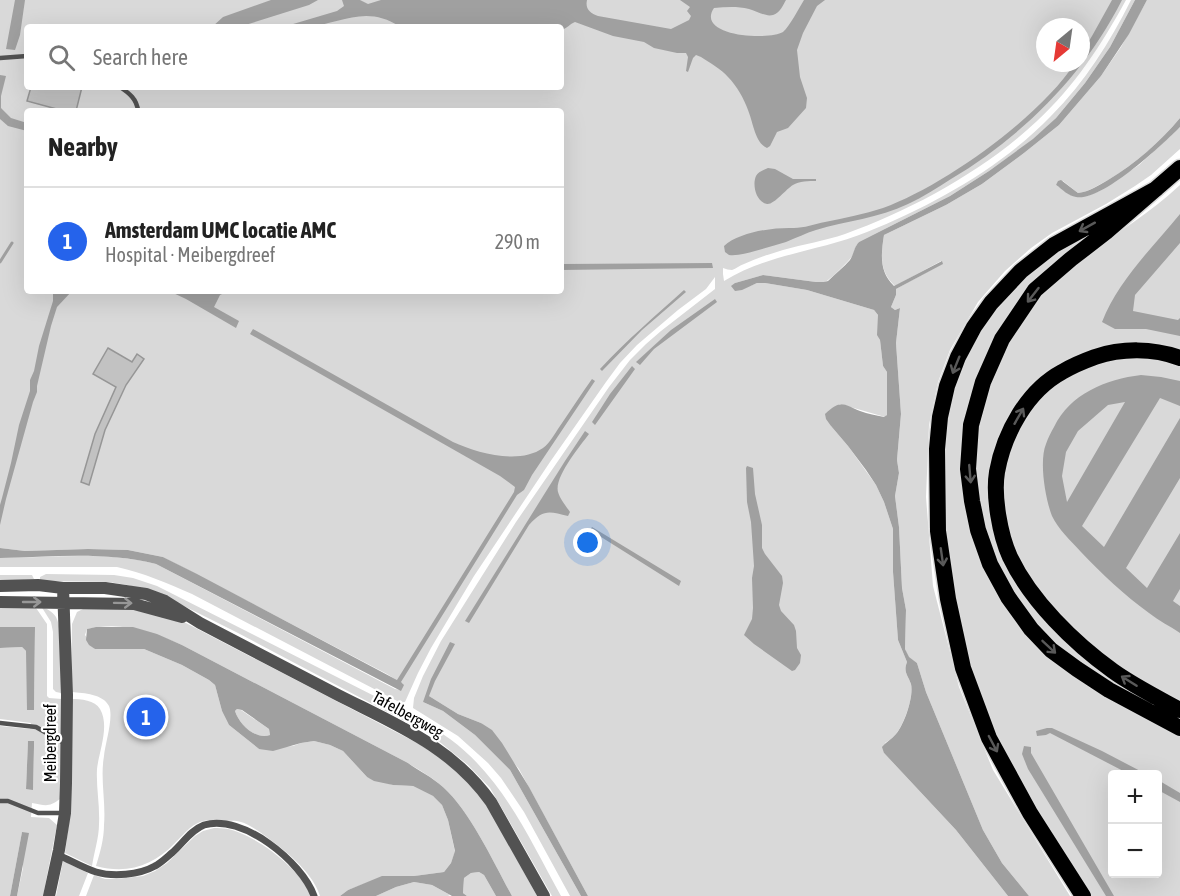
<!DOCTYPE html>
<meta charset="utf-8">
<style>
:root{--surface:#fff;--page:#f6f6f6;--text:#222;--muted:#767676;--line:#e0e0e0;--accent:#2563eb}
body{margin:0;font-family:"Asap Condensed",sans-serif;background:var(--page);color:var(--text)}
.controls{position:absolute;right:18px;bottom:18px;display:grid;overflow:hidden;border-radius:6px;box-shadow:0 6px 24px #0002}
.controls button{width:54px;height:54px;display:grid;place-items:center;padding:0;border:0;border-bottom:2px solid var(--line);background:var(--surface);color:var(--text);font:30px sans-serif}
.compass{position:absolute;left:1036px;top:18px;width:54px;height:54px;border-radius:50%;background:var(--surface);box-shadow:0 6px 24px #0002;rotate:209deg}
.you{position:absolute;left:588px;top:543px;width:21px;height:21px;margin:-15px;border:4px solid #fff;border-radius:50%;background:#1a73e8;box-shadow:0 0 0 9px #1a73e833}
.badge{display:grid;place-items:center;width:39px;height:39px;border-radius:50%;background:var(--accent);color:#fff;font-size:20px;font-weight:700}
.pin{position:absolute;translate:-50% -50%;border:3px solid #fff;box-shadow:0 2px 6px #0006}
.list{margin:0;padding:0;list-style:none}
h2{display:flex;justify-content:space-between;align-items:center;height:78px;margin:0;padding:0 24px;font-size:26px}
h2 small{font-size:20px;font-weight:400;color:var(--muted)}
.list li{display:grid;grid-template-columns:39px 1fr auto;gap:18px;align-items:center;box-sizing:border-box;height:108px;padding:0 24px;border-top:2px solid var(--line)}
.list b{display:block;font-size:22px;white-space:nowrap}
.list p{margin:0;font-size:20px;white-space:nowrap;color:var(--muted)}
.list em{font-size:20px;font-style:normal;color:var(--muted)}
.icon{flex:none;width:33px;height:33px;fill:none;stroke:currentColor;stroke-width:2;stroke-linecap:round;stroke-linejoin:round}
.map{position:relative;flex:none;width:1180px;height:896px;overflow:hidden}
.search{position:absolute;background:var(--surface);box-shadow:0 6px 24px #0002;left:24px;top:24px;width:540px;height:66px;display:flex;align-items:center;gap:15px;box-sizing:border-box;padding:0 21px;border-radius:6px;color:var(--muted);font-size:22px}
.panel{position:absolute;background:var(--surface);box-shadow:0 6px 24px #0002;left:24px;top:108px;width:540px;height:186px;border-radius:6px}
.map>svg:first-child{display:block}
</style>
<div class="map">
<svg width="1180" height="896" viewBox="0 0 1180 896">
<rect width="100%" height="100%" fill="#fff"/>
<path fill="#d9d9d9" fill-rule="evenodd" d="M0,0H1126C1102,44 1074,87 1037,121C985,170 912,210 845,234C825,241 803,244 783,250C770,254 757,258 744,264C740,265 736,269 732,270C729,270 726,269 723,268V274L724,281C768,254 820,251 867,232C932,206 1002,167 1051,116C1085,82 1110,42 1131,0H1135L1110,47L1085,83L1056,118L1033,140L989,171L950,196L859,242C855,247 855,249 853,255C851,259 830,280 825,282C823,283 819,282 816,282L763,275L735,283L750,286L757,283H765L807,290L874,310L878,315V335L880,340L883,366L887,372V415L885,417L840,404L829,411L831,426L848,446L876,485L884,502L893,529V572L898,640L907,662C903,672 908,675 911,684C914,697 904,724 896,734C893,738 889,740 885,743L884,753L956,830L1008,896H588L519,769L481,723L458,714L429,696L423,702L443,711L475,735L510,770L581,896H570L524,812L501,778L488,763L458,736L413,708L414,698L423,676L441,641L516,522L609,387L630,360L646,344L661,331L715,289V277L706,289L678,310L637,345L620,363L606,382L550,462L474,576L431,648L418,673L405,702L401,703L192,594C167,583 144,573 117,567H0V558C51,558 106,551 156,564L395,689L401,690L403,684L387,674L163,557L128,550L88,549L25,551L0,548ZM27,27H561V87H27ZM1045,27H1081V63H1045ZM27,111H561V291H27Z
M1147,0H1180V118C1159,143 1136,163 1108,180C1098,185 1089,192 1078,193L1063,181L1056,185L1070,195L1087,196L1099,191L1139,165L1180,127V149L1151,175L1135,186L1106,204L1052,233L1031,248L1005,271L978,302L950,350L938,382L929,425L926,497L933,586L959,687L993,770L1070,896H1029L1002,863L983,830L926,692L917,663L908,657L905,649L906,610L902,588L899,527L895,496L899,473L897,460L901,414L896,343L900,308L895,310L891,307L896,295V289L942,264L941,261L895,286C879,272 881,254 884,235L946,205L982,184L1024,153L1059,125L1101,76L1121,47Z
M1180,185V896H1085L978,702L941,543L944,419L965,353L1019,276L1079,233L1072,265C1108,238 1147,216 1180,185ZM1112,774H1158V874H1112Z
M46,574L114,575L133,578L157,586L398,708C415,718 434,727 450,739C503,778 530,840 561,896H552L504,812L490,788L468,765L431,735L238,633L176,602L152,591L127,585L109,582L40,581V577Z
M0,575H32L34,579L0,582Z
M0,605H34L47,624V696L49,698L62,699L60,799C48,808 45,805 32,803L31,817L49,818L57,825L43,896H17L23,868L22,832L10,896H0V726L30,729L31,723L0,719V648L22,647L26,651L34,709L35,635V627H0ZM28,741L34,742L33,789H26Z
M41,606C47,609 52,611 56,617C64,633 61,674 61,693L56,692L53,689V632L51,622Z
M87,607L139,608L184,622L419,744L447,762L473,786L487,805L537,896H512C494,863 470,811 443,787C432,777 419,770 408,763L182,645C150,631 122,621 87,629L85,635L95,649H144L182,665L209,680L215,685L222,711L229,725L259,749L293,746L301,743L314,741L330,745L343,751L367,777L393,785L413,786L433,796L442,805L448,820L455,852L451,863L444,872L414,876L382,877L348,890L340,896H320C314,876 293,857 276,844C268,838 250,824 241,822C236,820 228,821 223,821C215,820 208,819 200,822C190,826 183,835 175,843C154,865 128,875 96,866C100,853 104,839 104,825C106,802 100,779 104,756C105,744 114,717 109,706C103,694 84,693 72,692L71,691L72,624L77,612Z
M71,699C81,699 95,700 100,709C110,726 99,751 97,769C96,787 100,806 99,824C99,838 94,852 92,866L65,853L71,807Z
M237,709L241,710L269,729L270,735C255,740 239,724 235,711Z
M214,828C218,828 223,828 228,829C256,835 301,869 311,896H86L94,875L105,879H116L143,876L155,871L167,863L195,836L203,831Z
M63,861L88,873L79,896H56Z
M479,872L484,875L496,896H467L463,893L464,878L471,873Z
M414,882L432,885L450,895L448,896H376L396,887Z"/>
<path fill="#a0a0a0" fill-rule="evenodd" d="M15,0H25L20,35L15,50L6,49Z
M271,0H318L309,5L239,27H212L223,17Z
M342,0H360L368,4L381,0H587C585,9 590,13 598,16L671,29L689,20L691,16L687,11L690,7L680,0H786C783,5 780,13 773,15C765,17 757,11 749,9C737,6 726,7 714,8C695,36 768,41 783,32C790,26 799,8 804,0H825L817,6L803,33L797,50L800,77L807,98L806,108L788,128L777,132L770,146L767,148C755,143 753,122 748,110C744,99 737,86 728,77C721,69 710,63 701,57L696,55L693,58L688,72L686,71L688,57L686,53H677L654,48L644,42L613,36L575,22C569,24 567,29 561,30V27L545,25L535,27H400C366,4 341,24 307,27C299,28 291,27 283,27L337,11L344,6Z
M1112,0H1122C1084,75 1023,136 951,179C937,188 923,197 908,204C879,218 846,221 816,230C806,233 796,238 786,242C776,245 766,248 755,251C747,253 738,256 729,255L725,252L724,246C739,232 774,227 794,228C804,228 815,224 825,222C845,218 864,214 883,208C944,186 1040,117 1075,63H1081V54L1092,36Z
M1135,0H1147L1129,34L1101,76L1059,125L1024,153L982,184L946,205L884,235C881,254 879,272 894,286L942,261L943,264L896,289V295L891,307L895,310L900,308L896,343L901,414L897,460L899,473L895,496L899,527L902,588L906,610L905,649L909,657L917,663L926,692L983,830L1002,863L1029,896H1008L956,830L884,753L882,747C886,742 892,739 896,734C904,725 914,697 911,684C908,675 903,672 907,662L898,640L893,572V529L884,502L876,485L866,470L848,446L831,426L826,419L825,414C841,399 843,404 860,411C868,414 876,415 884,417L887,415V372L883,366L880,340L877,335L878,315L874,310L807,290L765,283H757L742,290L735,291L731,286L735,283L763,275L816,282H824L828,281C835,274 844,267 850,260C854,254 854,247 859,242L950,196L989,171L1033,139L1056,118L1085,83L1110,47Z
M0,75L6,76L1,96V108L11,118L27,123V131L8,126L0,119Z
M1180,118V127C1162,145 1102,202 1076,197C1068,196 1062,189 1056,185L1058,181L1061,180L1078,193C1089,192 1099,185 1108,180C1136,163 1159,143 1180,118Z
M768,168L775,169L793,179H816V181C809,181 799,181 793,185C786,189 774,205 767,204C756,202 752,185 756,176C758,172 764,170 768,168Z
M1180,214V243L1135,295L1133,311L1178,320L1180,318V336L1146,329H1115L1102,322C1118,281 1152,248 1180,214Z
M712,263L713,268L561,270V264Z
M684,290L686,292L642,330L602,371L600,369C627,340 655,316 684,290Z
M53,291H72L57,307L51,326L37,386V392L33,402L6,499L0,525V505L2,498L11,463L19,425L30,391V380L34,371L39,346L53,301Z
M169,291H228L220,295L214,307L239,321L236,328L186,299Z
M715,299L717,302L654,349L640,365L636,362L671,330Z
M253,329L453,442C477,453 519,465 543,448C550,443 555,433 560,426C571,410 581,394 592,379L595,381L532,475L524,490L517,495L401,682L404,685L401,691L156,564C106,551 51,557 0,558V548L25,551L88,549L128,550L163,557L197,574L397,680L514,492L515,487L500,476L250,334Z
M632,366L635,369L595,425L592,422L610,394Z
M1141,375L1161,377L1180,381V406L1160,398L1082,526L1104,547L1180,418V478L1126,568L1147,588L1180,533V589L1173,601L1180,606V633C1170,626 1159,621 1149,613C1124,595 1102,574 1081,552C1071,541 1058,529 1052,516C1045,498 1039,461 1046,444C1048,438 1051,432 1054,427C1070,394 1106,379 1141,375ZM1125,402L1067,502L1062,476L1066,452L1078,431L1108,405Z
M585,431L589,434C580,446 554,477 558,492C560,499 566,506 570,512L568,516C549,511 543,509 529,525L469,623L465,621L565,461Z
M747,466L753,468L755,494L762,525V548L765,554L782,576L783,583L779,605L781,611L794,625L796,631L797,648L801,655L800,663L795,670L792,671L754,644L744,635L752,619L753,608L752,578L754,566L751,522L747,502L746,468Z
M592,527L681,581L679,586L590,530Z
M0,627H35L34,710H27L26,651L22,647L0,648Z
M96,627H133L157,634L182,645L408,763C419,771 432,777 443,787C470,811 494,863 512,896H496L484,875L479,872L471,873L464,878L463,893L467,896H452L432,885L414,882L396,887L376,896H340L348,890L382,876H414L444,872L451,863L455,851L448,820L442,805L433,796L413,786L393,785L374,781L367,777L343,751L330,745L314,741L301,743L273,751L259,749L229,725L222,711L215,685L209,680L182,665L144,649H95L89,645L86,640L87,629ZM237,709L242,710L269,729L270,735C255,740 239,724 235,711Z
M450,642L455,644L435,681L429,696L458,714L481,723L492,730L502,743L529,787L588,896H581L510,770L475,735L443,711L423,702L431,679Z
M1047,728H1052L1102,751L1146,774H1129L1050,733L1046,735L1037,736L1036,731Z
M28,741H34V747L33,790L26,789Z
M1024,746L1031,747V753L1114,896H1106L1028,769L1022,754Z
M1158,780L1180,793V802L1158,790Z
M22,832L29,833L17,896H10Z"/>
<g fill="none" stroke-linecap="round" stroke-linejoin="round">
<path stroke="#a0a0a0" stroke-width="3" d="M0,262L12,243"/>
</g>
<path fill="#c2c2c2" stroke="#969696" stroke-width="1.5" d="M31,87H82L76,111H64L27,101Z
M108,348L132,362L137,354L144,359L126,385L105,430L89,485L81,482L95,434L116,387L93,374Z"/>
<g fill="none" stroke-linecap="round" stroke-linejoin="round">
<g stroke="#dbdbdb" stroke-width="19">
<path id="motorway" d="M1180,168L1106,232L1071,259L1035,290L1002,339L983,382L971,425L968,469L972,501L978,530L990,564L1008,597L1031,629L1051,650L1077,669L1109,690L1180,728
M1180,358C1153,348 1122,348 1095,357C1084,361 1072,366 1062,372C1027,391 1004,433 997,472C993,496 1000,535 1010,557C1031,601 1074,643 1113,671C1134,686 1158,698 1180,710
M1083,896L1030,813L989,738L963,668L948,599L938,531L937,449L940,417L947,386L958,357L974,327L991,303L1021,271L1054,245L1156,189"/>
</g>
<path stroke="#525252" stroke-width="4.5" d="M0,58L27,56
M120,87C129,93 137,99 138,111
M0,723L36,727L64,743
M0,801H8L38,813H64"/>
<path stroke="#525252" stroke-width="7" d="M58,855C70,860 83,868 96,872C113,877 139,875 155,866C161,863 167,857 173,852C183,843 191,830 204,825C242,813 302,862 314,896"/>
<path stroke="#525252" stroke-width="12" d="M0,586L38,585L63,588H105L146,594L165,601L200,623C246,647 292,671 338,695C397,725 451,746 491,802L544,896
M0,602L134,604L182,617
M49,896L59,850L65,813L66,783L67,695L63,588"/>
<use href="#motorway" stroke="#000" stroke-width="16"/>
</g>
<defs><path id="oneway-shaft" d="M-6 0H5M1.5-3L5.5 0L1.5 3" fill="none" stroke-width="1.6" stroke-linecap="round" stroke-linejoin="round" transform="scale(1.5)"/></defs>
<g stroke="#595959">
<use href="#oneway-shaft" transform="translate(1087 227) rotate(151)"/>
<use href="#oneway-shaft" transform="translate(1033 295) rotate(128)"/>
<use href="#oneway-shaft" transform="translate(956 365) rotate(112)"/>
<use href="#oneway-shaft" transform="translate(1019 416) rotate(-60)"/>
<use href="#oneway-shaft" transform="translate(970 474) rotate(85)"/>
<use href="#oneway-shaft" transform="translate(942 557) rotate(82)"/>
<use href="#oneway-shaft" transform="translate(1049 647) rotate(43)"/>
<use href="#oneway-shaft" transform="translate(1129 681) rotate(-148)"/>
<use href="#oneway-shaft" transform="translate(993 744) rotate(62)"/>
</g>
<g stroke="#979797">
<use href="#oneway-shaft" transform="translate(32 602)"/>
<use href="#oneway-shaft" transform="translate(123 603) rotate(1)"/>
</g>
<g text-anchor="middle" stroke-width="4.5" stroke-linejoin="round" paint-order="stroke">
<g font-size="16" fill="#000" stroke="#fff">
<text transform="translate(408 714) rotate(29)" y="6">Tafelbergweg</text>
<text transform="translate(50 743) rotate(-90)" y="6">Meibergdreef</text>
</g>
</g>
</svg>
<div class="controls">
<button>+</button>
<button>−</button>
</div>
<svg class="compass" viewBox="-18 -18 36 36"><path d="M0-13l5 13h-10z" fill="#e53935"/><path d="M0 13l5-13h-10z" fill="#767676"/></svg>
<div class="you"></div>
<div class="pin badge" style="left:146px;top:717px">1</div>
<div class="search"><svg class="icon" aria-label="search" viewBox="0 0 24 24"><circle cx="10" cy="10" r="6"/><path d="M15 15l6 6"/></svg>Search here</div>
<section class="panel">
<h2>Nearby<small></small></h2>
<ul class="list">
<li><span class="badge">1</span><div><b>Amsterdam UMC locatie AMC</b><p>Hospital · Meibergdreef</p></div><em>290 m</em></li>
</ul>
</section>
</div>
